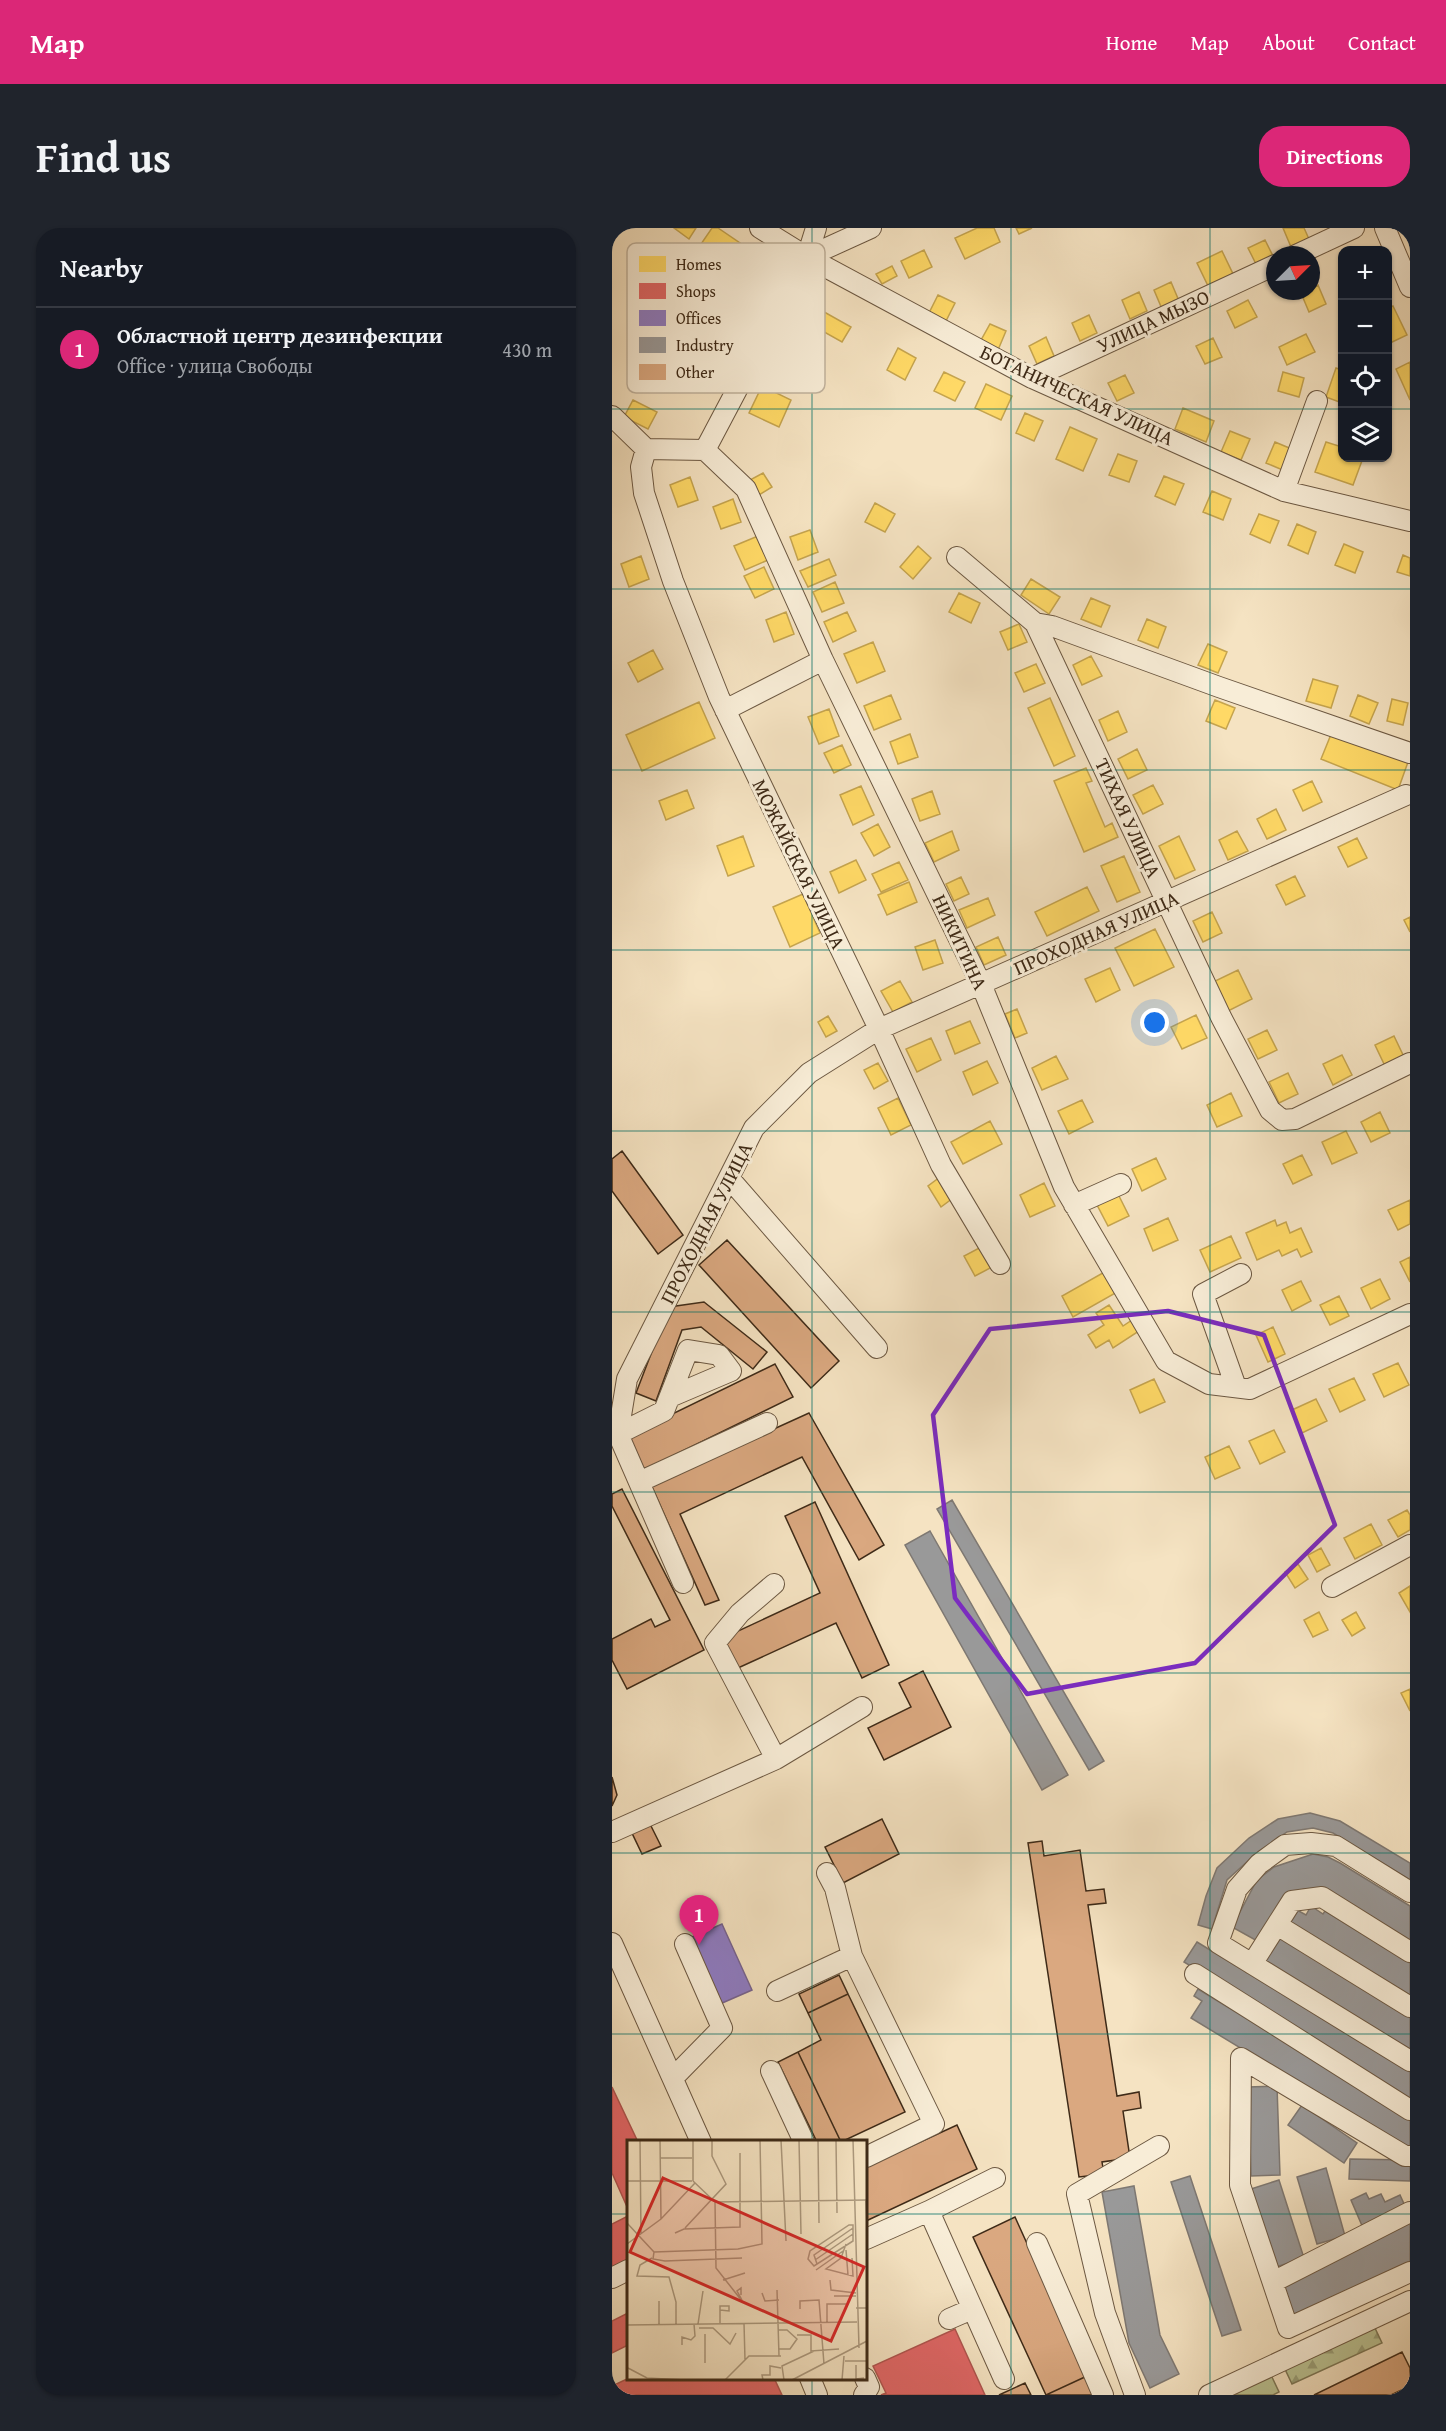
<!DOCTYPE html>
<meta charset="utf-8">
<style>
:root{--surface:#171b24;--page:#20242c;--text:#f1f3f6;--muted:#9ea1a6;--line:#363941;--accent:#db2777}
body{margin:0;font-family:"Gentium Book Plus",serif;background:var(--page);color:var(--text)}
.controls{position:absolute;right:18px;top:18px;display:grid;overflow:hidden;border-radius:12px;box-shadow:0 2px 4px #0004}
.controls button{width:54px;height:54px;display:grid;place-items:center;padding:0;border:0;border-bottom:2px solid var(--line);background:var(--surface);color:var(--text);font:30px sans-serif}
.compass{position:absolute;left:654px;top:18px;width:54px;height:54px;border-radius:50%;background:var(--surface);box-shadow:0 2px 4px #0004;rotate:66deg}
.you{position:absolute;left:543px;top:795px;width:21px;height:21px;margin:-15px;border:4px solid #fff;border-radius:50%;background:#1a73e8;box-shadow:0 0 0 9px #1a73e833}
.badge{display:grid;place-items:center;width:39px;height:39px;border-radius:50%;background:var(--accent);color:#fff;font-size:20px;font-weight:700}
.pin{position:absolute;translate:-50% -50px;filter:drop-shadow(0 2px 3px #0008)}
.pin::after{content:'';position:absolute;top:32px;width:21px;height:18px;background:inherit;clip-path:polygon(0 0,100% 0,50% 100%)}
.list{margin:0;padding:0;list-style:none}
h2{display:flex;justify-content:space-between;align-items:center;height:78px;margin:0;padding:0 24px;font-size:26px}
h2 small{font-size:20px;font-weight:400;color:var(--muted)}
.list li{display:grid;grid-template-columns:39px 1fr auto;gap:18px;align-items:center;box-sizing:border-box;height:84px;padding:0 24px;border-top:2px solid var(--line)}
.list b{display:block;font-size:22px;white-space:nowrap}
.list p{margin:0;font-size:20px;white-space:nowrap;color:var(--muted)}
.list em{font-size:20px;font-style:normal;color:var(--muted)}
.icon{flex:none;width:33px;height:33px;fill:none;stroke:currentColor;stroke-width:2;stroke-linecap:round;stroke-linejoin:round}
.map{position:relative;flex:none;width:798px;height:2167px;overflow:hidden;border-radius:24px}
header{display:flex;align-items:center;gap:36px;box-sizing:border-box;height:84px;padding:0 30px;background:var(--accent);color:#fff}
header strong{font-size:28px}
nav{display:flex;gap:33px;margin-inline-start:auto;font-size:21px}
.intro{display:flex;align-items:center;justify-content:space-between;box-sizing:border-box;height:144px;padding:0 36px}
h1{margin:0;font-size:42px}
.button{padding:15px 27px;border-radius:24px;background:var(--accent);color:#fff;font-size:21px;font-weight:700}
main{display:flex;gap:36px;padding:0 36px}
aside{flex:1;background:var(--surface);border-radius:24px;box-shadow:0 2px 4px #0004}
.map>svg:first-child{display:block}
</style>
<header>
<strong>Map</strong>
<nav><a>Home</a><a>Map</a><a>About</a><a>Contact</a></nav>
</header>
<div class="intro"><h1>Find us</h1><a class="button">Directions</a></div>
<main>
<aside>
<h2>Nearby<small></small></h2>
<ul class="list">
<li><span class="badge">1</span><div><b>Областной центр дезинфекции</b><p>Office · улица Свободы</p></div><em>430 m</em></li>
</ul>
</aside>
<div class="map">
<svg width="798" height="2167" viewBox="0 0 798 2167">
<defs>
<pattern id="forest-firs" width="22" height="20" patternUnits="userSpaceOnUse" patternTransform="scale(1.5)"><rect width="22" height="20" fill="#bbc494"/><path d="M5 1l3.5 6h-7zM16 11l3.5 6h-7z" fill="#999f78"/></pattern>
</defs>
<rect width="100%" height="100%" fill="#f5e3c2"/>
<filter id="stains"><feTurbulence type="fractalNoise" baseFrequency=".00333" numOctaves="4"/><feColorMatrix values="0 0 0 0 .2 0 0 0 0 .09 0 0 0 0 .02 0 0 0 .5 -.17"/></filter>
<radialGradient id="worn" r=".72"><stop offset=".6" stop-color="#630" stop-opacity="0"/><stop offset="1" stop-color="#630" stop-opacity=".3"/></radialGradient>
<path fill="#bbc494" stroke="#7c7756" stroke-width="1.5" d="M659,2147L667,2164L661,2167H615Z"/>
<path fill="url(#forest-firs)" stroke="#7c7756" stroke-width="1.5" d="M762,2098L770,2115L680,2156L672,2139Z"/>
<path fill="#ffd966" stroke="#c5a44e" stroke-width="1.5" d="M62,0H84L77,11Z
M100,0H106L128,15L115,34L89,16Z
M365,0H382L388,14L353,31L343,10Z
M404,0H420L407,6Z
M671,0H692L697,11L679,19Z
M792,0H798V13Z
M653,12L662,30L645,38L636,20Z
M312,22L320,39L297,50L289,33Z
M610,23L623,50L598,62L585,35Z
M280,38L285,48L270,56L264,46Z
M559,54L567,73L550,81L542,62Z
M706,57L714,76L697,84L689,65L699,63V60Z
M527,64L535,83L518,91L510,72Z
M326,67L343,75L334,93L317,85Z
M636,72L645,89L623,100L615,83Z
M198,76L239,99L230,114L189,91Z
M781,78L795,107L776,116V80Z
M477,87L485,105L468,113L460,95Z
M378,96L394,103L386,122L368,114Z
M694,106L703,124L675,137L667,119Z
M434,109L442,128L425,136L417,118Z
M601,110L610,129L593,136L584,118Z
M286,120L304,130L293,152L275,142Z
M798,134V172L784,141Z
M724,140L730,142V175L714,169Z
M332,144L353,154L343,173L322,163Z
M671,144L692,150L687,169L666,163Z
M513,147L522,165L505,173L496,155Z
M374,156L400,168L389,192L363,180Z
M150,158L179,172L167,199L137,185Z
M21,172L45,184L36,201L12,189Z
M571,180L602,193L594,214L563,201Z
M413,185L431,193L422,213L404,205Z
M458,199L485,211L471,243L444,231Z
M618,203L638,211L629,232L609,224Z
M663,214L682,222L673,243L654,235Z
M714,214L730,219V230H751L741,257L703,244Z
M506,226L525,233L517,254L497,247Z
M151,245L160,259L147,267L138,252Z
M552,248L572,256L563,277L543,268Z
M78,249L86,272L66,279L58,257Z
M600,263L619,271L611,292L591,284Z
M121,271L129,294L109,301L101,279Z
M263,275L283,286L273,304L253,294Z
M647,286L667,293L658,315L638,306Z
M685,296L704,304L696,326L676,317Z
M198,302L206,324L186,332L178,309Z
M146,308L156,332L133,342L122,318Z
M732,316L751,324L743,345L723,337Z
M306,318L319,330L301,351L288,339Z
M791,327L798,330V348L785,344Z
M29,328L37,351L17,359L9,336Z
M217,331L224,347L196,359L188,343Z
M152,339L162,361L143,370L132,348Z
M419,351L448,369L437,386L409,367Z
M223,354L232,375L210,384L201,364Z
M347,365L368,375L359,395L337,384Z
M479,370L498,378L489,399L469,391Z
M174,384L182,406L162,414L154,392Z
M235,384L244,403L221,414L212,394Z
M535,391L554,399L546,420L526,412Z
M407,396L415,414L396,422L388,404Z
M261,414L273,443L245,455L232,426Z
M596,416L615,424L606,445L586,437Z
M41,422L51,441L26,454L16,435Z
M479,428L490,448L470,457L461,437Z
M424,436L433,455L412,464L403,445Z
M701,451L726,458L719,480L694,473Z
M279,467L289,491L262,502L252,478Z
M746,467L766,475L757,496L738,488Z
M438,470L463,528L442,538L416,480Z
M780,471L796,475L791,497L775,493Z
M603,472L623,480L614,501L594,493Z
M87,474L103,510L30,543L14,507Z
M217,481L227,508L207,516L196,489Z
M506,483L515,504L496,513L487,492Z
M720,504L796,534L786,562L709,531Z
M298,506L306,529L286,536L278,514Z
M230,517L239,537L222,545L212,525Z
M525,521L535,542L516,551L506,531Z
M474,540L480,553L474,555L493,599L500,595L506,609L472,624L442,553Z
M700,553L710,574L691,583L681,562Z
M541,557L551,576L531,586L521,567Z
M249,558L262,587L241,597L228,567Z
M75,562L82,580L54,592L47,573Z
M320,563L328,586L308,593L300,571Z
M664,581L674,602L655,611L645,591Z
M266,596L278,619L262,628L249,605Z
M340,603L347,622L322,634L313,615Z
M625,603L636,623L616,632L607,612Z
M131,608L142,638L116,648L105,618Z
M567,608L583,642L563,651L547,618Z
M745,610L755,630L736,639L726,619Z
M512,628L528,664L505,674L489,638Z
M244,632L254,652L227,665L218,644Z
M287,634L296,652L269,664L260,646Z
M683,648L693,668L674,677L664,657Z
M349,649L357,666L342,673L334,656Z
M297,654L305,674L275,687L266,667Z
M475,659L487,683L435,708L423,684Z
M191,666L208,705L178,719L161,679Z
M376,670L383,687L355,700L347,682Z
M600,684L610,705L591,714L581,693Z
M798,689V704L792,692Z
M543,701L562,739L522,758L503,720Z
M386,709L394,727L372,737L364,719Z
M323,712L331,735L311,742L303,719Z
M498,740L508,762L484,774L473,751Z
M626,742L640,771L616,783L601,754Z
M288,753L300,774L281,784L269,763Z
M405,781L415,805L403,810L393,786Z
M584,787L595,810L570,821L559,799Z
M216,788L225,803L214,809L206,794Z
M358,793L368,815L343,826L334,803Z
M655,802L665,822L646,831L636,811Z
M782,808L792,829L773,838L763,817Z
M319,810L329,832L305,844L294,821Z
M730,827L740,847L721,857L711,836Z
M444,828L456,851L430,862L420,840Z
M375,833L386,855L361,867L351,844Z
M266,835L276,853L262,861L252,842Z
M676,845L686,866L667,875L657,854Z
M619,865L630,888L605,899L595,877Z
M286,870L299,897L279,907L266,880Z
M470,872L481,894L457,906L446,883Z
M768,884L778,905L759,914L749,894Z
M378,893L390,916L351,936L339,914Z
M734,903L745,925L720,936L710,914Z
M690,927L700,947L681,956L671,936Z
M544,930L554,951L530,963L520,941Z
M328,949L341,970L329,979L316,958Z
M432,955L443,978L418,989L408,967Z
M505,964L517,988L496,998L484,975Z
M798,972V996L786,1002L776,982Z
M556,990L566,1012L541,1023L532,1001Z
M663,992L665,998L674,994L678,1005L689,1000L700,1024L689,1029L685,1021L670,1028L667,1022L645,1032L634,1005Z
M619,1008L629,1030L598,1044L588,1022Z
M371,1018L382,1038L363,1048L352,1028Z
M798,1029V1054L788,1034Z
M496,1042L507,1063L461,1089L450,1068Z
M768,1051L778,1071L759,1081L749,1060Z
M689,1053L699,1073L680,1083L670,1062Z
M727,1068L737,1088L718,1097L708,1077Z
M497,1077L511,1098L520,1092L527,1103L501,1120L497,1112L484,1120L476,1107L492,1097L484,1085Z
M661,1099L673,1126L656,1134L644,1107Z
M786,1135L797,1157L772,1169L761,1146Z
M742,1150L753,1172L728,1184L717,1161Z
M542,1151L553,1174L528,1185L518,1162Z
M704,1171L715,1193L690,1205L680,1182Z
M662,1202L673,1224L648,1236L637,1213Z
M617,1218L628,1240L603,1251L593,1229Z
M795,1282L798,1287V1302L786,1309L776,1292Z
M759,1296L770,1317L743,1331L732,1310Z
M709,1320L718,1337L705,1344L696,1327Z
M686,1336L696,1351L683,1360L673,1344Z
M798,1358V1384L787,1365Z
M707,1384L716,1402L701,1409L692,1392Z
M744,1384L753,1400L740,1408L730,1392Z
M798,1461V1483L789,1465Z"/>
<path fill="#e06666" stroke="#af544e" stroke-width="1.5" d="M0,1859L26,1914H16V1981L0,1945Z
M16,1988V2032L0,2039V1996Z
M16,2085V2117L0,2125V2093Z
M343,2101L373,2167H269L274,2165L261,2138Z
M17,2150H162L170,2167H0V2158Z"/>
<path fill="#8e7cc3" stroke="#76638f" stroke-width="1.5" d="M110,1696L140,1762L108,1776L78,1710Z"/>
<path fill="#999" stroke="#7e7872" stroke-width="1.5" d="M340,1272L492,1533L477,1542L325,1281Z
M318,1303L456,1547L430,1562L293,1317Z
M698,1585L728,1593L798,1635V1652L721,1605L701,1600L675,1604L647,1623L615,1652L600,1701L586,1697L594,1668L605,1640L637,1610L666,1591Z
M701,1626L716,1629L728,1635L798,1678V1716L711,1662L692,1661L681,1665L647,1714L620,1699L645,1652L662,1639Z
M699,1678L711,1686L713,1683L798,1735V1769L678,1694L685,1682L694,1687Z
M667,1708L798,1788V1825L650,1734Z
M585,1714L798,1844V1872L572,1734Z
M586,1761L798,1890V1923L579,1790L590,1773L582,1768Z
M665,1858L668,1947L639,1948L636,1859Z
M690,1877L745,1915L732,1935L676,1897Z
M738,1931L798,1932V1953L737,1951Z
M714,1940L733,2008L705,2016L685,1949Z
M578,1948L629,2102L610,2108L559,1954Z
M667,1952L692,2030L664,2039L639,1961Z
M522,1958L548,2107L567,2146L538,2160L517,2115L490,1964Z
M754,1965L757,1971L769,1966L773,1974L788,1967L793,1978L751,2000L739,1972Z
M798,1995V2035L685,2092L669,2060Z"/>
<path fill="#daa880" stroke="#3e2a17" stroke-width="1.5" d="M10,923L71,1007L46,1026L0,963V931Z
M115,1012L227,1133L199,1160L87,1037Z
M92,1074L155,1124L141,1141L89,1099L70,1102L44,1173L24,1165L57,1079Z
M163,1136L181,1169L32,1242L15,1208Z
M197,1185L272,1317L247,1332L190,1229L68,1286L107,1372L93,1377L39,1257Z
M10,1261L92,1422L15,1461L0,1432V1411L39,1391L43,1399L58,1392L0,1278V1266Z
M203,1274L277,1437L250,1450L224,1395L126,1440L111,1410L208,1365L173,1288Z
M311,1443L339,1499L272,1532L256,1500L299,1479L287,1455Z
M0,1549L5,1567L0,1578Z
M270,1591L287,1626L231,1655L213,1619Z
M37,1594L49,1618L30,1626L19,1603Z
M430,1613L432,1628L468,1622L474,1663L492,1661L494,1675L476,1677L505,1868L527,1864L529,1880L511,1883L518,1930L490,1934L492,1946L467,1949L416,1615Z
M227,1747L236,1766L196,1785L187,1766Z
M236,1766L293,1884L229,1914L186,1824L209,1812L196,1785Z
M186,1824L229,1914H205L166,1834Z
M345,1897L365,1941L254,1993V1939Z
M403,1989L475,2148L434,2167L361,2009Z
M790,2124L798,2140V2158L779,2167H702Z
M475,2148L484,2167H434Z
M413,2155L419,2167H387Z"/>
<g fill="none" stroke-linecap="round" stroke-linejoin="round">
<g stroke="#6c5842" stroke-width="22">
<path id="minor" d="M148,0L195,29L420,150L672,263L798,293
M773,0L798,59
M684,27L742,0
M195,29L259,0
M420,150L663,37
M0,188L34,221
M93,222L134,261L211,432L369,756L452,959L554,1133L597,1156L638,1161L798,1086
M93,222L34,221L29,239L32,265L61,353L107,469L267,801L329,937L388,1036
M93,222L195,29L204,0
M672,263L705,173
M345,329L423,395L609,789L658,882L670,892L683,891L798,835
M423,395L440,398L607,459L798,525
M113,482L211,432
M117,950L265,1120
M462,977L509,956
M624,1159L591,1066L629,1046
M6,1206L15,1151L142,900L197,845L267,801L794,567
M6,1206L52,1183L76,1122L107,1127L119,1143L58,1169
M6,1206L71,1355
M27,1254L155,1195
M162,1356L128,1385L103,1415L164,1531
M720,1359L798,1317
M0,1604L164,1531L250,1479
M215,1645L223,1660L240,1728
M798,1664L724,1618L699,1615L673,1617L647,1636L625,1661L606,1715L798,1833
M665,1697L798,1779
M0,1715L89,1914
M640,1736L680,1673L710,1669L798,1724
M583,1746L798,1882
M165,1763L240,1728L322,1896L254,1929
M159,1843L192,1914
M61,1850L110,1800L73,1716
M798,1928H793L629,1830L628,1957L676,2100L798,2044
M317,1983L383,1950
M254,2011L317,1983L392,2151
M425,2015L491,2167
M0,2050L16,2042
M661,2054L798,1984
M337,2091L360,2081
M198,2150L205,2167
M252,2167L257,2159L253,2150
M523,2167L493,2085L465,1966L547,1918
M597,2167L798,2073"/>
</g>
<use href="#minor" stroke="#f8edd7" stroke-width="20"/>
</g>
<path fill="none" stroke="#7b2cbf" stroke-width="4.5" stroke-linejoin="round" d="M556,1083L652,1107L723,1297L583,1435L415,1466L343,1370L321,1187L378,1101Z"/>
<path fill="none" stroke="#0f766e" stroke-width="1.5" stroke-opacity="0.55" d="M200,0V1914M399,0V2167M598,0V2167M0,181H730M776,181H798M0,361H798M0,542H798M0,722H798M0,903H798M0,1084H798M0,1264H798M0,1445H798M0,1625H798M0,1806H798M0,1986H16M254,1986H798M200,2150V2167"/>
<g text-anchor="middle" stroke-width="6" stroke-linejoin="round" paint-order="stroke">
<g font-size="20" fill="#3e2a17" stroke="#f8edd7">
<text transform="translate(541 93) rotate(-25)" y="7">УЛИЦА МЫЗО</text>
<text transform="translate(465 167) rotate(25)" y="7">БОТАНИЧЕСКАЯ УЛИЦА</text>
<text transform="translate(516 590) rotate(65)" y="7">ТИХАЯ УЛИЦА</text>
<text transform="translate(187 636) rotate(64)" y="7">МОЖАЙСКАЯ УЛИЦА</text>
<text transform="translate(484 705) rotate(-24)" y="7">ПРОХОДНАЯ УЛИЦА</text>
<text transform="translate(348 714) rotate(65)" y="7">НИКИТИНА</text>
<text transform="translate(94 995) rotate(-63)" y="7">ПРОХОДНАЯ УЛИЦА</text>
</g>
</g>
<g transform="translate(15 1912)">
<rect width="240" height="240" fill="#f5e3c2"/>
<path fill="none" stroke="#ac997e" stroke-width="1.5" d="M13,0L14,95M33,0L34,79M154,0L159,101M172,0L174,94M191,0L192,83M209,0L210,73M226,0L232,208M33,18H65M0,41H65M66,41L88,62L240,60M66,41V0M239,60L240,86M88,62L89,128L115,161M0,83L27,112M222,85H226V101L187,126L181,119L183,111ZM58,88L99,44L85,16V0M48,93L57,89L113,87V13M0,104L34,79L68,43M219,104L214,118L199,129L226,136L225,118M219,110L221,135M27,112L111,109L135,104L133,0M27,112L26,119L38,121L115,118M25,118L13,125L10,136L42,137L49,162V184M188,120L226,94M190,124L187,115L226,88M189,130L216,111M96,140L118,133M203,140L204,150L229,153M150,150L152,216M135,153L138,161L152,160M114,155V148L110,151L115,160M207,156H229M229,168H240V129M173,169V161L192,160L197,224M200,182V164H219M93,183V166H102V171L93,170M117,183L118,220M32,184V161M71,184L76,151M0,185L230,182M72,188H86L103,204L109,193M151,190H160L170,199L163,209H152M170,195H184V211L212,209M55,205V197L64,200L68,196L67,184M218,221H240M78,223V194M229,225V239L237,238M1,228L20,238L58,240M98,240L122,216H154M136,240L135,235H143V226L154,228M157,240L155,226L187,211M165,240L240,201M215,240L217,216"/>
<path fill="#d62828" fill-opacity="0.15" stroke="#d62828" stroke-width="3" d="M36,38L237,127L204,201L3,112Z"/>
<rect width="240" height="240" fill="none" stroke="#3e2a17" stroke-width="3"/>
</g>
<rect x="15" y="15" width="198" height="150" rx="9" fill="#f8edd7" stroke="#c0b29d" stroke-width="1.5"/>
<rect x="27" y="28" width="27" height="16" fill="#ffd966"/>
<rect x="27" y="55" width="27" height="16" fill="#e06666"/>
<rect x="27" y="82" width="27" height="16" fill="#8e7cc3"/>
<rect x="27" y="109" width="27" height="16" fill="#999"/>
<rect x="27" y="136" width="27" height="16" fill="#daa880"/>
<g font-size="16" fill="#3e2a17">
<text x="64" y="42">Homes</text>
<text x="64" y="69">Shops</text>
<text x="64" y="96">Offices</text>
<text x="64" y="123">Industry</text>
<text x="64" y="150">Other</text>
</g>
<rect width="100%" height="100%" filter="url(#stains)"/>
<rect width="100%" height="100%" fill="url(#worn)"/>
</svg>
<div class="controls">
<button>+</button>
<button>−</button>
<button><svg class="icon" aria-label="locate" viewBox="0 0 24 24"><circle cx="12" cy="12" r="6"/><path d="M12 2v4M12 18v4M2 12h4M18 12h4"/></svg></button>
<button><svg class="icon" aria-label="layers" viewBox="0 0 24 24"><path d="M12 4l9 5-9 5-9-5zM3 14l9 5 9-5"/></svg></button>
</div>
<svg class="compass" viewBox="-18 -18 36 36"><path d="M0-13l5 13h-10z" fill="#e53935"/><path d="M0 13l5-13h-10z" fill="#9ea1a6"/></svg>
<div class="you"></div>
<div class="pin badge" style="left:87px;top:1717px">1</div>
</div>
</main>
